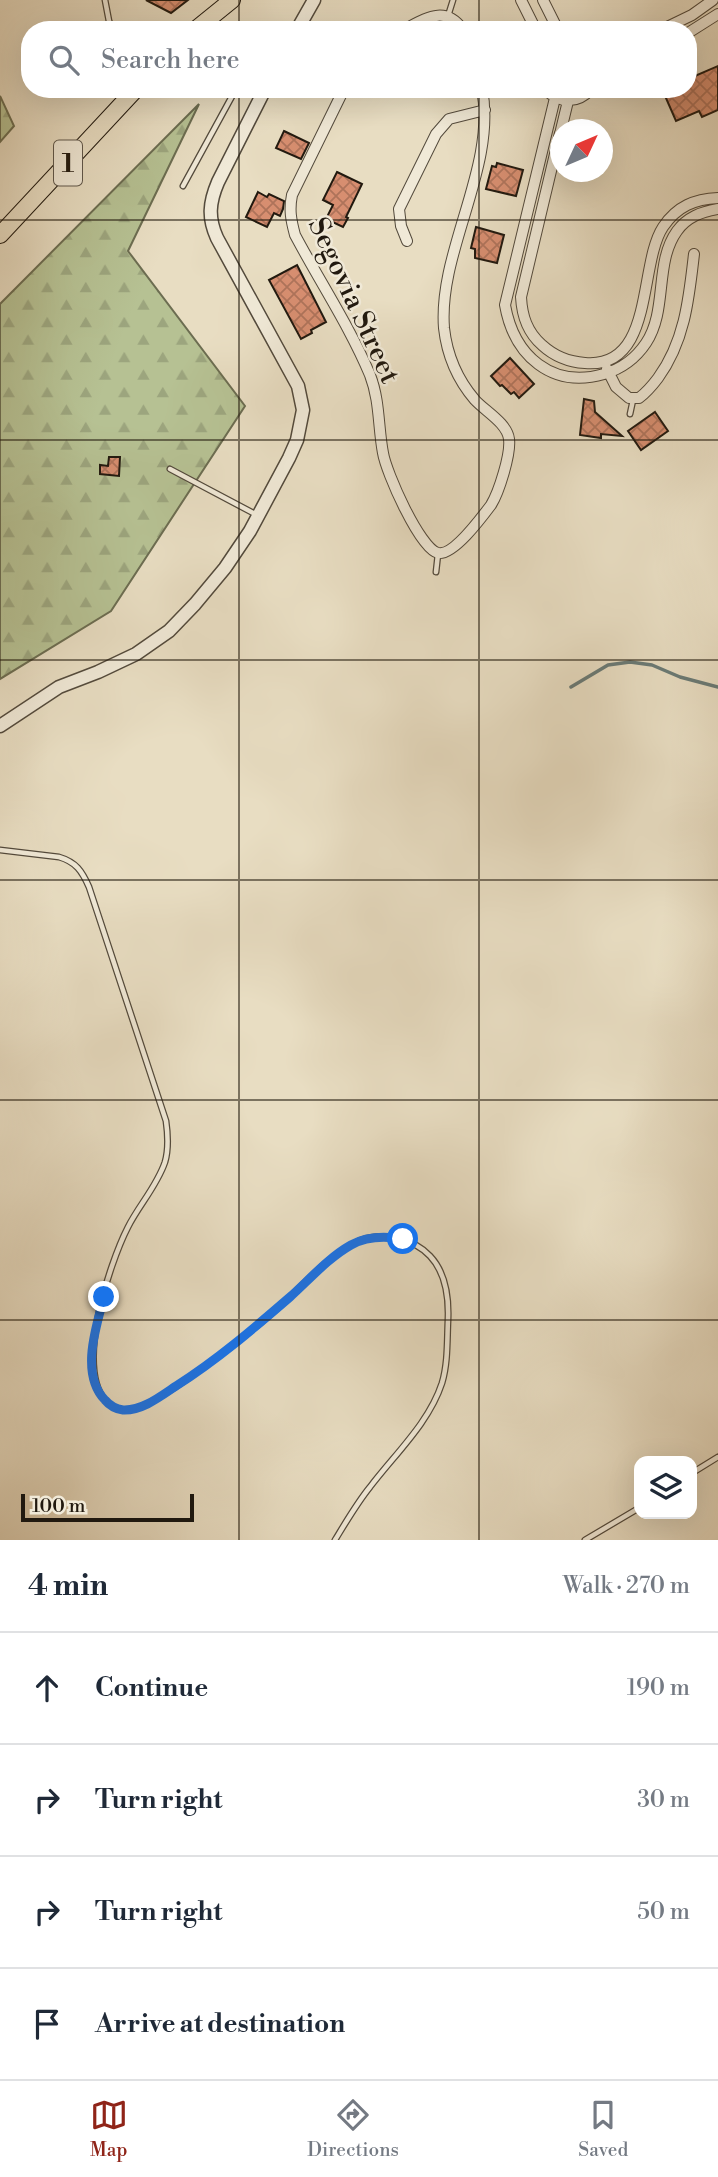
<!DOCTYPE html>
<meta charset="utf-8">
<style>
:root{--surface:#fff;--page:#f2f2f3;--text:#1f2937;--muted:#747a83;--line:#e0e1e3;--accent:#8f2418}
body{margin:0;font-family:"Libre Bodoni",serif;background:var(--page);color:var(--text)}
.controls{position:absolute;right:21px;bottom:21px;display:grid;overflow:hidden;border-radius:14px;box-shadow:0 7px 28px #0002}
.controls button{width:63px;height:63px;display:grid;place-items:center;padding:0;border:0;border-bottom:2px solid var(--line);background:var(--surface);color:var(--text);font:35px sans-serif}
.compass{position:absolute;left:550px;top:119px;width:63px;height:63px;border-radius:50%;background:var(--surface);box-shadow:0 7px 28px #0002;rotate:46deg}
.scale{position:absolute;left:21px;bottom:18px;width:173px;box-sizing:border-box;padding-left:7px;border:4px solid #21190f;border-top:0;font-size:19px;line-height:24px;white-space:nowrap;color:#21190f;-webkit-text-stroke:5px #f0e9d7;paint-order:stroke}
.stop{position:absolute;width:21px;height:21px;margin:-16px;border:5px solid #1a73e8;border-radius:50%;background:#fff}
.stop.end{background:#1a73e8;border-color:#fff;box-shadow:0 2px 7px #0008}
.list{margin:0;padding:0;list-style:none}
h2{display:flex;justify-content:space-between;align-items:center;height:91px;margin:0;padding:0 28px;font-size:30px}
h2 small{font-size:23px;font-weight:400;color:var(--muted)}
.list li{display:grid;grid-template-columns:46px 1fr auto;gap:21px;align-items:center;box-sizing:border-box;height:112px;padding:0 28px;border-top:2px solid var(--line)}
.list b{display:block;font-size:26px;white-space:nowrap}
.list em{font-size:23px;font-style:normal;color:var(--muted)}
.icon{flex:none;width:38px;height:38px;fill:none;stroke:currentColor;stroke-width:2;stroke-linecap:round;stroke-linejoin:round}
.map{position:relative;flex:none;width:718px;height:1540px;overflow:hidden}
.search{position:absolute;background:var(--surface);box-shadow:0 7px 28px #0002;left:21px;right:21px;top:21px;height:77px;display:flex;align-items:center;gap:18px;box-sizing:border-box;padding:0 24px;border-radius:28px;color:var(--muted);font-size:26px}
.sheet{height:539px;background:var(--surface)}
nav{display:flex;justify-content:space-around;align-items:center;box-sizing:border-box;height:98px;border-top:2px solid var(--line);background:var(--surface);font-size:19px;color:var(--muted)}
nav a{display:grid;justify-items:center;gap:4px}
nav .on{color:var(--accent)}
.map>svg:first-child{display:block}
</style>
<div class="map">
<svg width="718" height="1540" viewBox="0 0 718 1540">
<defs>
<pattern id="forest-firs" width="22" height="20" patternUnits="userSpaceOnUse" patternTransform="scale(1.75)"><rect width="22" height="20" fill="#b6c193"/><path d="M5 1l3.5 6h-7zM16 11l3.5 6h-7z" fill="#9ca57e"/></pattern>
<pattern id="building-cross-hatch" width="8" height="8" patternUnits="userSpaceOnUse" patternTransform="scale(1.75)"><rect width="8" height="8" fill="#d78e70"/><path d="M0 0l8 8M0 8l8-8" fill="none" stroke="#ae735a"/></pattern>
</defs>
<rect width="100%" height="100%" fill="#e8ddc2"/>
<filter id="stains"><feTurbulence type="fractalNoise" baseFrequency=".00286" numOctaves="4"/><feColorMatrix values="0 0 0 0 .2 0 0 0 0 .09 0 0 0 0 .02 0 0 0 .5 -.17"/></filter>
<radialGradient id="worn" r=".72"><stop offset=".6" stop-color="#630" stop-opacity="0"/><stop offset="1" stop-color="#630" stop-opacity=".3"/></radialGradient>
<path fill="url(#forest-firs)" stroke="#6c6d51" stroke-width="2" d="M0,96L14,126L0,142Z
M199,104L128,251L245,406L111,611L0,679V304Z"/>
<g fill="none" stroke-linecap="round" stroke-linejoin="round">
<path stroke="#697a76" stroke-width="3.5" d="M571,687L608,665L630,662L652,665L680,677L718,687"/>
</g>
<path fill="url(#building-cross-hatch)" stroke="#21190f" stroke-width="2" d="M146,0H188L171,13Z
M718,66V110L702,117L699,111L676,121L662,89H688V79Z
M284,131L309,143L301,159L276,148Z
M497,163L523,170L516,196L486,189L492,166L496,167Z
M337,172L362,184L346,217L348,218L343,227L326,219L333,205L323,200Z
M258,192L267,197L269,194L284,201L283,209L280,216L274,213L267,227L246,217Z
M476,227L504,235L497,263L475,258V249L471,248Z
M297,265L326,322L311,330L312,333L301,339L269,280Z
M510,358L534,384L519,398L514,392L511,394L502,385L500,386L491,376Z
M584,399L594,401L595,412L622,436L601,434V438L580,435Z
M655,412L668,431L641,450L628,431Z
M109,457H120L119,476L100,474V465L108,466Z"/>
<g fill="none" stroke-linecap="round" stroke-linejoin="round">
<g stroke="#534a3c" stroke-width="7">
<path id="service" d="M105,0L109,21L113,30
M448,16L453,0
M183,186L236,89
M630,414L633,400
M170,469L257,515
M436,572L438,554
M0,850L59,857C76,862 82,871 89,887L166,1121C168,1135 169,1148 165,1162C157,1186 139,1205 128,1227C110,1262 70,1379 112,1406C131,1419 158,1398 174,1388C211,1363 246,1336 279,1307C303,1286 331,1252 361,1240C383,1232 413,1238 430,1256C446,1273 449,1296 448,1320C447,1341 448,1363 442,1383C429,1423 395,1454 370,1487C357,1503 346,1522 335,1540
M692,1473L718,1457
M585,1540L639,1508"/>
</g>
<g stroke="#534a3c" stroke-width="12">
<path id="minor" d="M521,0L536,30
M543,0L558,30
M403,30C425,19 445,4 463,30
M661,30L692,15L713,0
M688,33L718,14
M344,89L292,195C289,210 291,220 295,235C320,282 350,327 370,375C380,401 378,427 383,453C386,472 420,549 438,553C453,556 482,517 491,505C499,492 511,454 509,439C507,423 485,411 475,400C457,379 447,355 444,328C438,251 497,167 482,89
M545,89C559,104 578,104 591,89
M555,98L505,305C514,356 552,389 604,374C621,369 636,358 646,343C668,310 654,263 677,231C687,217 701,212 718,209
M561,130L568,101
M560,133L521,297C522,316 527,332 542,345C554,356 569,362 585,363C655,369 638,265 663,227C677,206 695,199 718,198
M407,241L401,226L399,209L436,134L449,119L485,110
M607,369L616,387L629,398H639C647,392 652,386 658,378C685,341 689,298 694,254"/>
</g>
<g stroke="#534a3c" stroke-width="15">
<path id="tertiary" d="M297,30L314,0
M0,726L59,687L98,672L136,654L169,631L195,604L225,568L250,531L289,458L297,440L303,410L298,386L217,238C208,218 209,203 218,182L265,89"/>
</g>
<g stroke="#21190f" stroke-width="18">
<path id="trunk" d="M195,30L232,0
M0,235L136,89"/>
</g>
<use href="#service" stroke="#f0e9d7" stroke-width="4.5"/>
<use href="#minor" stroke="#f0e9d7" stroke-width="10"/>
<use href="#tertiary" stroke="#f0e9d7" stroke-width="12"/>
<use href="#trunk" stroke="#e8ddc2" stroke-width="16"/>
</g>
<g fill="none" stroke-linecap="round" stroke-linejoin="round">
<path stroke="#1a73e8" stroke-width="9" d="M104,1297C96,1327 80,1374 105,1400C110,1406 116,1409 123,1410C142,1411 161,1396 176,1386C217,1360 253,1329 290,1297C309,1280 328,1258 351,1245C367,1236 385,1236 403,1239"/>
</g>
<path fill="none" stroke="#21190f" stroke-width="2" stroke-opacity="0.55" d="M239,0V30M479,0V30M239,89V1540M479,89V1540M0,220H718M0,440H718M0,660H718M0,880H718M0,1100H718M0,1320H718"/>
<g text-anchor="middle" stroke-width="5" stroke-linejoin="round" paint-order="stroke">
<rect fill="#f0e9d7" stroke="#5f574b" stroke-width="2" x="54" y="140.5" width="28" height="45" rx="5"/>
<g font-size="26" font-weight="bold" fill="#21190f">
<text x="68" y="172">1</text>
</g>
<g font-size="28" fill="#21190f" stroke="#f0e9d7">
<text transform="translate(355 300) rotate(65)" y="10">Segovia Street</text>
</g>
</g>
<rect width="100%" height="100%" filter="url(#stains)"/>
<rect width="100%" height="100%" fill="url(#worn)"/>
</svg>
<div class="controls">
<button><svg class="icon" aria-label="layers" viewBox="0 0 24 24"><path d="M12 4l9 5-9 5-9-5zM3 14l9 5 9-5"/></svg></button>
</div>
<svg class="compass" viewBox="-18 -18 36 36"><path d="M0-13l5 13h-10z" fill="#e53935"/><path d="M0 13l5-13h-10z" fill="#747a83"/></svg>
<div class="scale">100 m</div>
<div class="stop" style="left:403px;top:1239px"></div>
<div class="stop end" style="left:104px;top:1297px"></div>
<div class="search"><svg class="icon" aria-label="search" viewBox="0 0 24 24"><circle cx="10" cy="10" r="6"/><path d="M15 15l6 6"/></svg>Search here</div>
</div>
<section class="sheet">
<h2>4 min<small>Walk · 270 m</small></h2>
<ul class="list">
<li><svg class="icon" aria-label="ahead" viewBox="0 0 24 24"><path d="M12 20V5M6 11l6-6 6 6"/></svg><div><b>Continue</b></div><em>190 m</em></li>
<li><svg class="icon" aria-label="right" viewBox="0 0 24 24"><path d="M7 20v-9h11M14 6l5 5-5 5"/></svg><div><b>Turn right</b></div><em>30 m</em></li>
<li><svg class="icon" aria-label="right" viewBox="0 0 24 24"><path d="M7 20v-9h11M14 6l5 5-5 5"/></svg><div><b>Turn right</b></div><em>50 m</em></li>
<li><svg class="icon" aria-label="arrive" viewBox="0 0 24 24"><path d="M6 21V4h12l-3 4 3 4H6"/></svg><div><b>Arrive at destination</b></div></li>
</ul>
</section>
<nav>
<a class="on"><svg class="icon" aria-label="map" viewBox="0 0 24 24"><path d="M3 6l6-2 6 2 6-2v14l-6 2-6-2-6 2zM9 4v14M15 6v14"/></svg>Map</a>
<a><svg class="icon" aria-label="directions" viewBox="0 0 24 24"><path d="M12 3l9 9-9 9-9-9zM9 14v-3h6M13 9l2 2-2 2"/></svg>Directions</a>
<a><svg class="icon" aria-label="saved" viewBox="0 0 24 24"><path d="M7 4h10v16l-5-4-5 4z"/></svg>Saved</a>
</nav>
